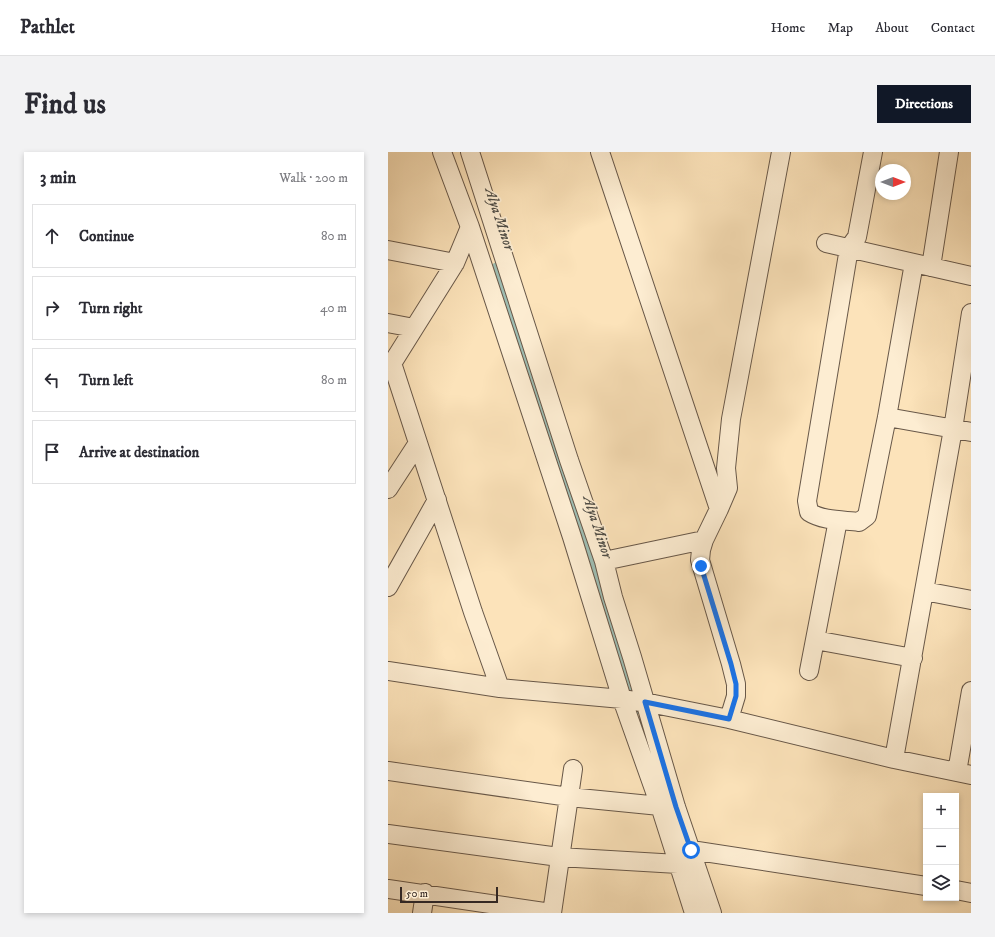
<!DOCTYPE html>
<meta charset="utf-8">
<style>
:root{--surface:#fff;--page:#f2f2f3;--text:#2b2b33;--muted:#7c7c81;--line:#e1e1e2;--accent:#111827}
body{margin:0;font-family:"IM FELL DW Pica",serif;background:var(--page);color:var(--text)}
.controls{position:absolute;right:12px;bottom:12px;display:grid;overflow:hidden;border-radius:0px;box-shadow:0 2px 6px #0003}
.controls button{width:36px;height:36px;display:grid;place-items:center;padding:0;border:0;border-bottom:1px solid var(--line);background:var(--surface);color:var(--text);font:20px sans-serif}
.compass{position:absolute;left:487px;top:12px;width:36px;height:36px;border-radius:50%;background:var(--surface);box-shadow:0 2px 6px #0003;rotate:90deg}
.scale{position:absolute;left:12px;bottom:10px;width:98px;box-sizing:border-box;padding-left:4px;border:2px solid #362923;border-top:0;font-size:11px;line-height:14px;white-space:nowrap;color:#362923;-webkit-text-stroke:3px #fdedd2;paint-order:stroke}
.stop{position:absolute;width:12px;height:12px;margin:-9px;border:3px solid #1a73e8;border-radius:50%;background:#fff}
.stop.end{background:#1a73e8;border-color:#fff;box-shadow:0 1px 4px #0008}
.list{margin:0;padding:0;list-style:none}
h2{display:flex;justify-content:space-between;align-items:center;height:52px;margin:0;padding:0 16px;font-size:17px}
h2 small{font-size:13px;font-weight:400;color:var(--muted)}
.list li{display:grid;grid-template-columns:26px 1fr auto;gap:12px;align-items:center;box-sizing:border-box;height:64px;margin:0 8px 8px;padding:0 8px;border:1px solid var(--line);border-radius:0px}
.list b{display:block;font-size:15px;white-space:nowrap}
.list em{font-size:13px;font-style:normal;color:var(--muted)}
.icon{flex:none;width:22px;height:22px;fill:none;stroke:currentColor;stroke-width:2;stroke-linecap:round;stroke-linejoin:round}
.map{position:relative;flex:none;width:583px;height:761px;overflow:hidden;border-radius:0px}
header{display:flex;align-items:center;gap:24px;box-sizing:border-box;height:56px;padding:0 20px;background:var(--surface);border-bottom:1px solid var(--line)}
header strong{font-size:19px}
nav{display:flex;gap:22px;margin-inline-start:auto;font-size:14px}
.intro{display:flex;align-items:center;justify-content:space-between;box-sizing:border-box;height:96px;padding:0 24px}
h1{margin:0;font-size:28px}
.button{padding:10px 18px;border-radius:0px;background:var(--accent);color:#fff;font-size:14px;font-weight:700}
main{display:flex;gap:24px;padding:0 24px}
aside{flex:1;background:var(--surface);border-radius:0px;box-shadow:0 2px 6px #0003}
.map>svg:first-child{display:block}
</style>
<header>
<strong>Pathlet</strong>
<nav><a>Home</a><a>Map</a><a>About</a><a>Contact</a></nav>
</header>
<div class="intro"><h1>Find us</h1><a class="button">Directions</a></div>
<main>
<aside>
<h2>3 min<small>Walk · 200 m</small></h2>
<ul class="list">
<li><svg class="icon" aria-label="ahead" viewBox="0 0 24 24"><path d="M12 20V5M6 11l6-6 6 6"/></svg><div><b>Continue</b></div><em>80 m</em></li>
<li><svg class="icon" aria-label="right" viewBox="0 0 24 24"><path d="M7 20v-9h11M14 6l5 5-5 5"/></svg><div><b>Turn right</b></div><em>40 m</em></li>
<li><svg class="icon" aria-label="left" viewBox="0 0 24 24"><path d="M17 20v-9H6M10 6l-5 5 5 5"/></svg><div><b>Turn left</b></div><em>80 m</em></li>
<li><svg class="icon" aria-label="arrive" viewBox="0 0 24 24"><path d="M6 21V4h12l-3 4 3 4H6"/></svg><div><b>Arrive at destination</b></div></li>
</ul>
</aside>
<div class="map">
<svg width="583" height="761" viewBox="0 0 583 761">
<rect width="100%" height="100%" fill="#fce3ba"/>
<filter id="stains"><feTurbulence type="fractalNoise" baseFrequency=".005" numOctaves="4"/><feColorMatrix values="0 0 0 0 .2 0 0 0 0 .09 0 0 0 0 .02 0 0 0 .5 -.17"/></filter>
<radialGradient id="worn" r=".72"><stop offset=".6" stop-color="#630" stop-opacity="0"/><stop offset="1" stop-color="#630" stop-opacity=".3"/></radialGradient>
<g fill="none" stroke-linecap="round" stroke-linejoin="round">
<path stroke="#9fbeb3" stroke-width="14" d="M110,117L250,555"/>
<g stroke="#685849" stroke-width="20">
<path id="minor" d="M54,0L82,75L184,385L234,547L272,654L306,761
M82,0L181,308L216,409L225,445L244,505L288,655L324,761
M212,0L331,357
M485,0L469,85L461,96L419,349L421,360C435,369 455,368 471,370L479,364L499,265L526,111
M438,91L583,124
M0,98L67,111
M543,115L561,0
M0,171L26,176
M0,210L4,211L85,460L112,536
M0,218L67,111L82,75
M499,265L583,280
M0,337L30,291
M216,409L316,388
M0,435L49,348
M536,439L583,448
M427,488L525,506
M0,519L112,536L234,547L266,552L341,567L506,607L583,623
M421,519L450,368
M341,567L348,544V532L343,512L312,408L313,398L316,388L331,357L340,336L338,316L343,267L393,0
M506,607L565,277L583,161
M0,619L181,645L272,654
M569,620L583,539
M0,682L171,705L290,712
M303,698L538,734
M0,737L163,761
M568,738L583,741
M34,761L37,741
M164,761L185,617"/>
</g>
<use href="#minor" stroke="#fdedd2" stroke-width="18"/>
</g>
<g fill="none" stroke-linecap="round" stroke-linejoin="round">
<path stroke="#1a73e8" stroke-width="5" d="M303,698L288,655L257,550L341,567L348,544V532L343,512L313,414"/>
</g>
<g text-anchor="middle" stroke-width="3.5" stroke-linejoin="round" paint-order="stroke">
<g font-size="15" font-style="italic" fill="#504e47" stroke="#fdedd2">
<text transform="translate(112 67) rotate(72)" y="5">Alya Minor</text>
<text transform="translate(210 375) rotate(72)" y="5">Alya Minor</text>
</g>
</g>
<rect width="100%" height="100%" filter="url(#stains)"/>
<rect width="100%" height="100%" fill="url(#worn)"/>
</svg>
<div class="controls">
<button>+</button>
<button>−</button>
<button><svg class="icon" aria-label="layers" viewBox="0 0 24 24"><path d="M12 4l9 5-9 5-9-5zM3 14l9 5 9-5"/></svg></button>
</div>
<svg class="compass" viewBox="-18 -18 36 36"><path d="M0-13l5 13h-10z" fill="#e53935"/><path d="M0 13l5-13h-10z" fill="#7c7c81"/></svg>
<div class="scale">50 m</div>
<div class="stop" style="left:303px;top:698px"></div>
<div class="stop end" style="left:313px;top:414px"></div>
</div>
</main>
